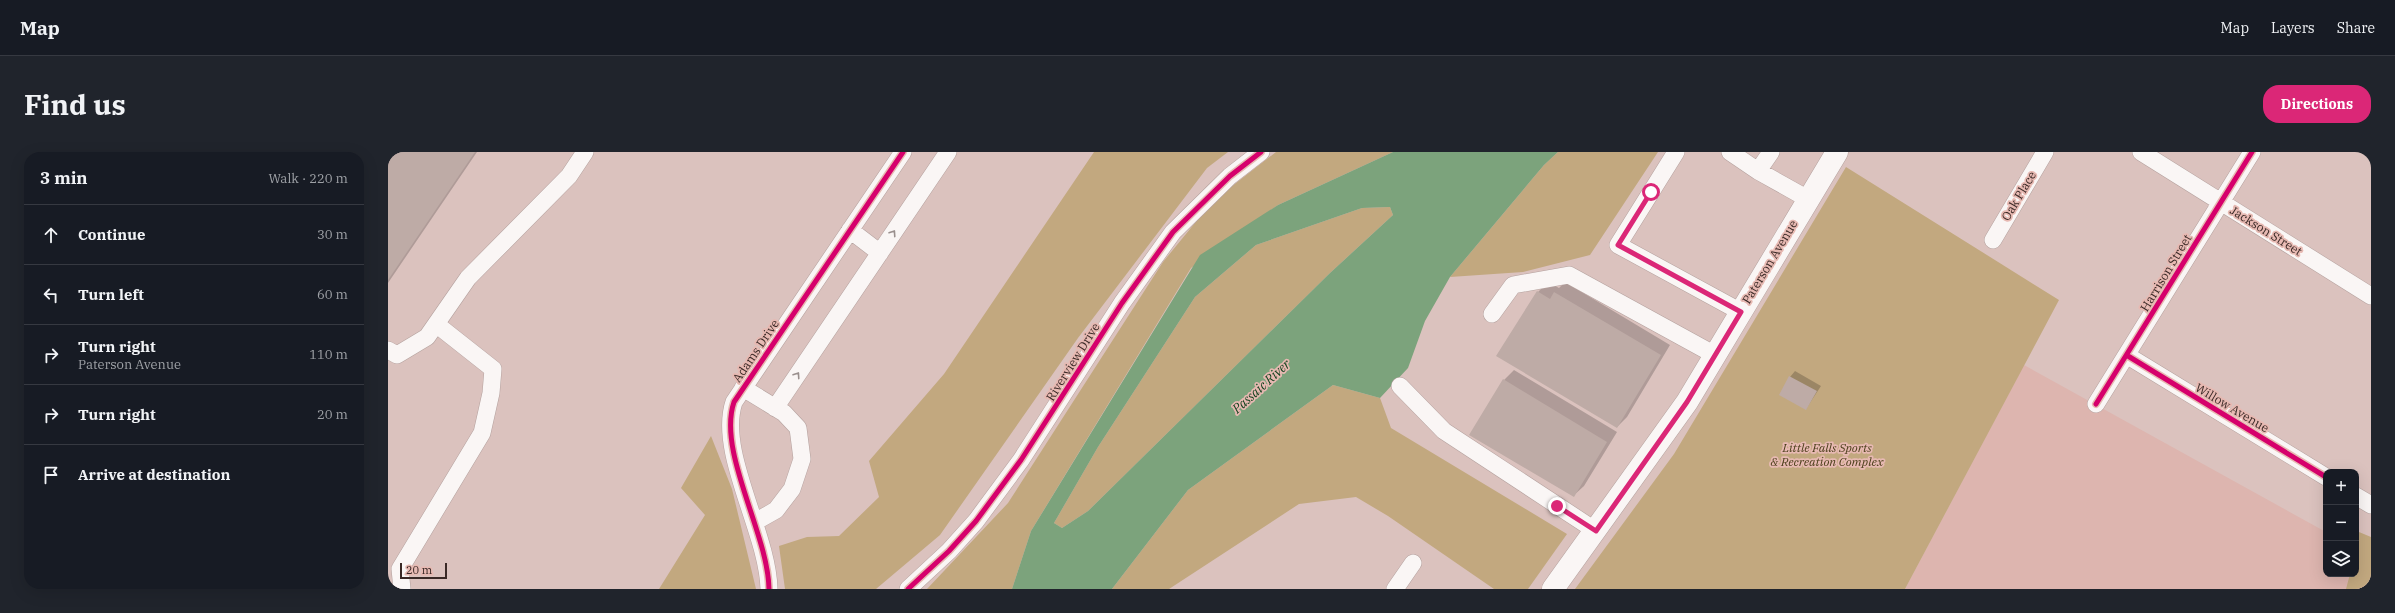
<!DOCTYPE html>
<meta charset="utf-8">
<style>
:root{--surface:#171b24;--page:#20242c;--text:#f1f3f6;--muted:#9ea1a6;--line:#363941;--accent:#db2777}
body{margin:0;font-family:"IBM Plex Serif",serif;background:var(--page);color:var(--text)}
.controls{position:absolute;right:12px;bottom:12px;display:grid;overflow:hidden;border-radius:8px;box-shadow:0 4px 16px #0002}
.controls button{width:36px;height:36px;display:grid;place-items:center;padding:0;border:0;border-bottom:1px solid var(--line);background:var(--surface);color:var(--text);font:20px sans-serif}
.scale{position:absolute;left:12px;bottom:10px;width:47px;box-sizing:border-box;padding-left:4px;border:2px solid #3a2926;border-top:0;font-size:11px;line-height:14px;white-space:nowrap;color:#3a2926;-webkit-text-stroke:3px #e7b9b2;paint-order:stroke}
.stop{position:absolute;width:12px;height:12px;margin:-9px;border:3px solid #db2777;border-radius:50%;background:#fff}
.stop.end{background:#db2777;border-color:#fff;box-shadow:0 1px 4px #0008}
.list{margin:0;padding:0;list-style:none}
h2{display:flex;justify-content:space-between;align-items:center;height:52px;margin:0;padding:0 16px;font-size:17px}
h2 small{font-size:13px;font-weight:400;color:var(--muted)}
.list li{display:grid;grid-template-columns:26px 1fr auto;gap:12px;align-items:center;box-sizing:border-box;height:60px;padding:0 16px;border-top:1px solid var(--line)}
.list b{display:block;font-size:15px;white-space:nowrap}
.list p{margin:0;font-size:13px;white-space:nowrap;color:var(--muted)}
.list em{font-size:13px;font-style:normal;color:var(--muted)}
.icon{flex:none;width:22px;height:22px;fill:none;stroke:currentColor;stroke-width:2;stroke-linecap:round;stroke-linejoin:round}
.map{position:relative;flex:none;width:1983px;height:437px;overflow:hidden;border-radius:16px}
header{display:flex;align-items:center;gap:24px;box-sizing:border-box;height:56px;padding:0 20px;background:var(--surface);border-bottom:1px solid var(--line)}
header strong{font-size:19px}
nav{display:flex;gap:22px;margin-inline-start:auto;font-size:14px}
.intro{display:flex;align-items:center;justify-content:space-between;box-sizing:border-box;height:96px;padding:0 24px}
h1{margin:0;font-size:28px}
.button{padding:10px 18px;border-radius:16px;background:var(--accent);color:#fff;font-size:14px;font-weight:700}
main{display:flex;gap:24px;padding:0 24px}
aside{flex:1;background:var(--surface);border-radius:16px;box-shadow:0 4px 16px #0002}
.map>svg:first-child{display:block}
</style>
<header>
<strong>Map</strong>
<nav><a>Map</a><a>Layers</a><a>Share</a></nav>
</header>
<div class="intro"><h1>Find us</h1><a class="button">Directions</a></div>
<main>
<aside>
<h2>3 min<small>Walk · 220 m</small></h2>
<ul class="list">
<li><svg class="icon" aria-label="ahead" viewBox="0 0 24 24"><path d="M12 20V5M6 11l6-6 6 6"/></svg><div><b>Continue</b></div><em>30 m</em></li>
<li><svg class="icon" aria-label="left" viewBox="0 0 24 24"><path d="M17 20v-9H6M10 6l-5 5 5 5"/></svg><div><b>Turn left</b></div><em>60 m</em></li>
<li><svg class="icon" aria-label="right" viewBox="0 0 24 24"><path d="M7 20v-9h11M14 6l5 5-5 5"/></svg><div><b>Turn right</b><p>Paterson Avenue</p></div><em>110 m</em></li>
<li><svg class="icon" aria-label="right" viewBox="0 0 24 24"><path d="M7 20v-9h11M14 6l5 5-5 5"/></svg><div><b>Turn right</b></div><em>20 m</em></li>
<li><svg class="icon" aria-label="arrive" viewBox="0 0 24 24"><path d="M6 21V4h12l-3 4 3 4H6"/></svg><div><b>Arrive at destination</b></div></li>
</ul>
</aside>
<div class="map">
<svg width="1983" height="437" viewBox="0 0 1983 437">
<rect width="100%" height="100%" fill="#dbc2be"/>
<path fill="#ddb5af" d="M1636,213L1938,380V422H1968L1983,437H1517Z"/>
<path fill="#c2a87f" d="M706,0H840L819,16L690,186L552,383L488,437H397L391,394L419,385L451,384L491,345L481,309L556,222Z
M888,0H1005L890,53L803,116L643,379L624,437H539L620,351L775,110L825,49Z
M1170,0H1270L1202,103L1135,120L1062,125L1156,13Z
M1458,15L1671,148L1517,437H1187L1286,302Z
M1002,55L1005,63L942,121L700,359L674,376L666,371L710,295L807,145L868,93L974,56Z
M945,233L992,246L1003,276L1179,382L1140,437H1106L1000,364L968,345L911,352L781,437H724L800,338Z
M323,284L344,337L368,437H271L317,363L293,336Z
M1971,380L1983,385V437H1958L1962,422H1968V393Z"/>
<path fill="#7ca37c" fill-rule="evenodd" d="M1005,0H1170L1156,13L1062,125L1037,169L1020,216L992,246L945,233L800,338L724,437H624L643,379L812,103L890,53ZM1002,55L1005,63L942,121L700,359L674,376L666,371L710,295L807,145L868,93L974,56Z"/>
<path fill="#0003" d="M0,0H89L0,131Z
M1160,130L1171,136L1177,130L1282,193L1239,265L1229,275L1150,140Z
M1126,218L1229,280L1196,334L1185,344L1116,228Z
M1407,219L1433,234L1418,257L1402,225Z"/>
<path fill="#beaba6" d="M0,0H87L0,128Z
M1149,139L1162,147L1166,140L1273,203L1229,276L1108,204Z
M1401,224L1429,239L1418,258L1391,243Z
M1115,227L1219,290L1186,345L1081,283Z"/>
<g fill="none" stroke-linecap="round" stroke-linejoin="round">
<g stroke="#b4a19e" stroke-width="18">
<path id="minor" d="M1288,0L1230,93L1353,160
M1342,0L1370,19L1383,0
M1753,0L1983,144
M1370,19L1420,47
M462,78L492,101
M1605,88L1657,0
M1104,162L1125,133L1181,123L1327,203
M0,198L9,203L39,185L80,126L181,24L197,0
M1740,204L1938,325
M1012,234L1056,279L1208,379
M355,236L396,261L410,276L414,307L404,337L388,358L367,370
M1708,252L1864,0
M387,256L560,0
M1968,344L1983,353
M14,437L12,417L94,281L103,241L105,217L48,172
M381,437C380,381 329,300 346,250L515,0
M520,437L561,399L588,369L633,308L734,151L785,80L842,24L873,0
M1007,437L1025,411"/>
</g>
<g stroke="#b4a19e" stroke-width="23">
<path id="major" d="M1165,437L1299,250L1449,0"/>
</g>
<use href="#minor" stroke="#faf6f5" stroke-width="17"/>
<use href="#major" stroke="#faf6f5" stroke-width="22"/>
<g stroke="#e7b9b2" stroke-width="8">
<path id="cycleway" d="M1740,204L1938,325
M1708,252L1864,0
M381,437C380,381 329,300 346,250L515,0
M520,437L561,399L588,369L633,308L734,151L785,80L842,24L873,0"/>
</g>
<use href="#cycleway" stroke="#d6006c" stroke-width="5"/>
</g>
<defs><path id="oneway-chevron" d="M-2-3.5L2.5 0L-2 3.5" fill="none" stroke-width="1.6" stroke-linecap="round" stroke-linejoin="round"/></defs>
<g stroke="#9a908e">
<use href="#oneway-chevron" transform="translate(505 81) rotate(-56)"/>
<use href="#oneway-chevron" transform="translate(409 223) rotate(-56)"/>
</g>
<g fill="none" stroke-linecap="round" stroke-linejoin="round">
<path stroke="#db2777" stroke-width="5" d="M1169,354L1208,379L1299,250L1353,160L1230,93L1263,40"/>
</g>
<g text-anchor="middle" stroke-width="3.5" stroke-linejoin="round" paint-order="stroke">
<g font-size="12" fill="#3a2926" stroke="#e7b9b2">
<text transform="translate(1631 44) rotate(-59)" y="4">Oak Place</text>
<text transform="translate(1878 79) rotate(32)" y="4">Jackson Street</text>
<text transform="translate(1382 110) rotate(-59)" y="4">Paterson Avenue</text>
<text transform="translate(1778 121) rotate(-59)" y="4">Harrison Street</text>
<text transform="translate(368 199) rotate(-56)" y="4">Adams Drive</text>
<text transform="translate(685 210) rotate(-58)" y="4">Riverview Drive</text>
<text transform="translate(1844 256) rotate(31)" y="4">Willow Avenue</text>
</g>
<g font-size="12" font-style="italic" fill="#4b3e1a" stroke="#e7b9b2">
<text x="1439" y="300">Little Falls Sports<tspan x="1439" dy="14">&amp; Recreation Complex</tspan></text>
</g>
<g font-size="13" font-style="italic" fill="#0c3f1a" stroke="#e7b9b2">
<text transform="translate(873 234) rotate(-42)" y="5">Passaic River</text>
</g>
</g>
</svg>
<div class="controls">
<button>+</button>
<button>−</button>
<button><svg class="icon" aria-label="layers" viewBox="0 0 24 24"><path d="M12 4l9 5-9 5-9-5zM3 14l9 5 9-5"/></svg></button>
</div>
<div class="scale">20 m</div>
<div class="stop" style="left:1263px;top:40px"></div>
<div class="stop end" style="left:1169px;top:354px"></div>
</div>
</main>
